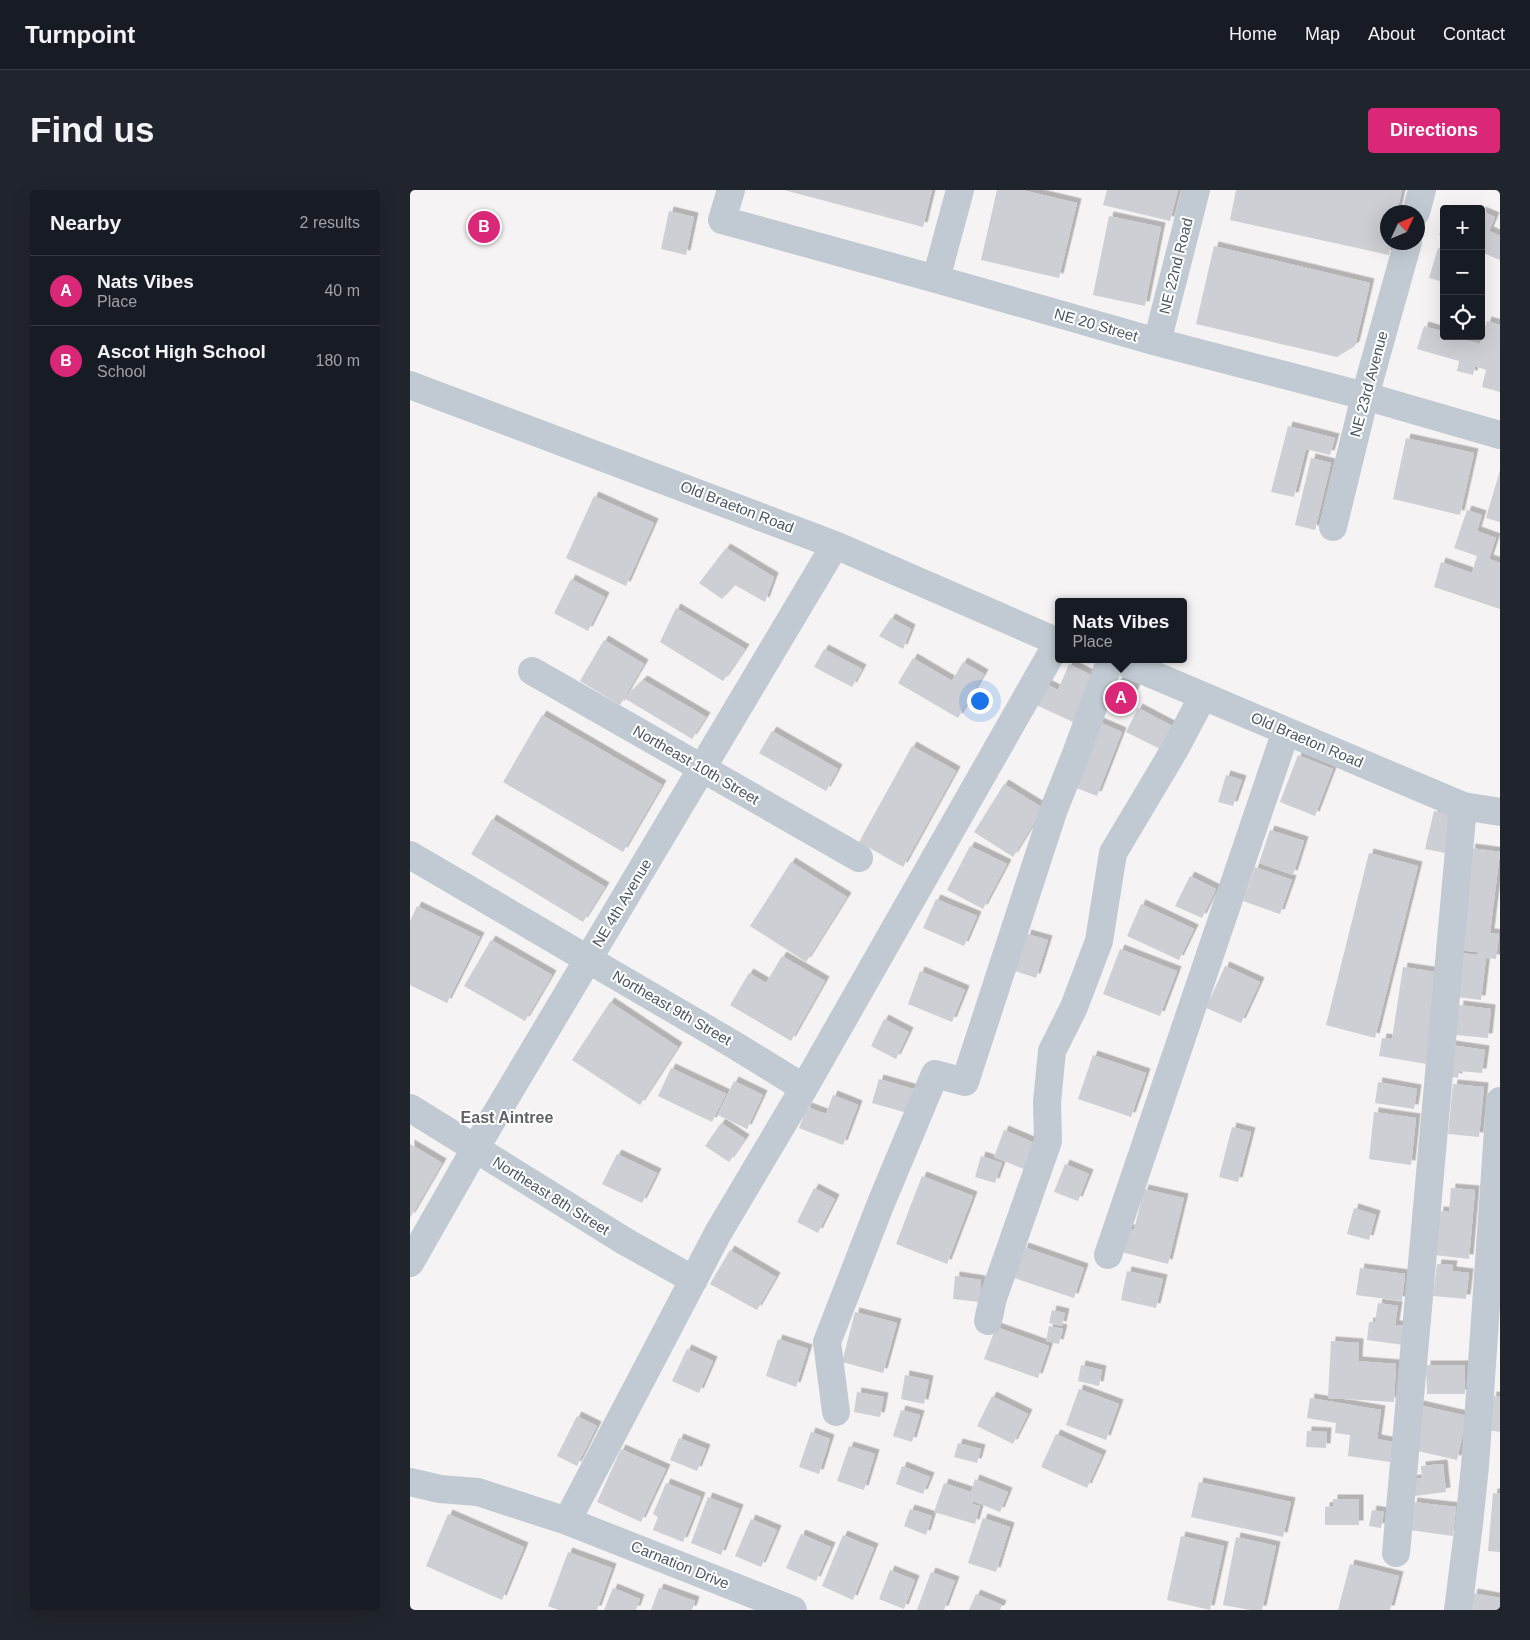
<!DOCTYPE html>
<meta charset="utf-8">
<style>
:root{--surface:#171b24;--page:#20242c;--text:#f1f3f6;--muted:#9ea1a6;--line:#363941;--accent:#db2777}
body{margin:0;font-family:Arial,sans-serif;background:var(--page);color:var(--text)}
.controls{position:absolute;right:15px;top:15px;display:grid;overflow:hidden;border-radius:5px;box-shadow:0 5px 20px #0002}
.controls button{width:45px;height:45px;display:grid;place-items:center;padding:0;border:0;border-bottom:1px solid var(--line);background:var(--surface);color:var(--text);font:25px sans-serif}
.compass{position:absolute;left:970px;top:15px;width:45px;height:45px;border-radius:50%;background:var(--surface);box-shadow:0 5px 20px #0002;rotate:46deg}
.you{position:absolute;left:569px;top:510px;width:18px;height:18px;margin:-12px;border:4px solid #fff;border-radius:50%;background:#1a73e8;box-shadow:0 0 0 8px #1a73e833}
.badge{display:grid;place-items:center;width:32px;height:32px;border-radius:50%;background:var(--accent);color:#fff;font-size:16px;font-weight:700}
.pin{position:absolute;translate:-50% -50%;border:2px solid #fff;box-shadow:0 1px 5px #0006}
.popup{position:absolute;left:645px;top:408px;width:132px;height:65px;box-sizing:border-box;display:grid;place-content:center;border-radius:5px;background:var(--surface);filter:drop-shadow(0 1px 4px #0005);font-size:16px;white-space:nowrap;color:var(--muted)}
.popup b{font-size:19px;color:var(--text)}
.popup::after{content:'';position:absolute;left:50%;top:100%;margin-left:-10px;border:10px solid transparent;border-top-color:var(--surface)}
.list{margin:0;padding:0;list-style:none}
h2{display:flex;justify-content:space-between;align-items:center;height:65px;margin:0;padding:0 20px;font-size:21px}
h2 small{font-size:16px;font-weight:400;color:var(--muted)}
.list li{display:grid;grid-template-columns:32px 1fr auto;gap:15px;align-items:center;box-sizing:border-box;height:70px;padding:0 20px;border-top:1px solid var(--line)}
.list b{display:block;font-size:19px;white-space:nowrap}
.list p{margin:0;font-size:16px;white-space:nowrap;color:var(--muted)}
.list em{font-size:16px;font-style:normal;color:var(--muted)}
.icon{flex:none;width:28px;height:28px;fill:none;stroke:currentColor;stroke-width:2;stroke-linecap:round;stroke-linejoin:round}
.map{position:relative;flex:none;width:1090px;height:1420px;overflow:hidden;border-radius:5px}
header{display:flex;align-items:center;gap:30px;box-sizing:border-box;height:70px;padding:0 25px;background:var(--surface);border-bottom:1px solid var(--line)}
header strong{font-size:24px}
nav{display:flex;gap:28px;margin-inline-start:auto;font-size:18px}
.intro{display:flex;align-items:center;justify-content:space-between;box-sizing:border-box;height:120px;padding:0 30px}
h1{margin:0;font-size:35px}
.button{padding:12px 22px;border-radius:5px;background:var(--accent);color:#fff;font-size:18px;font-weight:700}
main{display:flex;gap:30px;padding:0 30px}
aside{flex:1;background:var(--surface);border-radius:5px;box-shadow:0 5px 20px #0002}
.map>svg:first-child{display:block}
</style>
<header>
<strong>Turnpoint</strong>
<nav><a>Home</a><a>Map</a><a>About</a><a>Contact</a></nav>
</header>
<div class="intro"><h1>Find us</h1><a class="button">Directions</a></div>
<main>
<aside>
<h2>Nearby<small>2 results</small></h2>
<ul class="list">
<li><span class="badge">A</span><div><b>Nats Vibes</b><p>Place</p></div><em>40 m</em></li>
<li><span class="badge">B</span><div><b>Ascot High School</b><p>School</p></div><em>180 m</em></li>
</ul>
</aside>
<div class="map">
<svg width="1090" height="1420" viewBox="0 0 1090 1420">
<defs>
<filter id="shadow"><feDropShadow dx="4.5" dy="-4.5" stdDeviation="0" flood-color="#0004"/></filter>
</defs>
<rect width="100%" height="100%" fill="#f5f3f3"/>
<path fill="#cdcfd5" filter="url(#shadow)" d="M374,0H522L513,37Z
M587,0H612L667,13L649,88L571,70Z
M697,0H768L760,31L693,15Z
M826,0H992L987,22H978V52H981L979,65L820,30Z
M259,21L284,27L276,65L251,59Z
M1071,21L1085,27L1079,41L1090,46V70L1071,62Z
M699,26L751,37L735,116L683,105Z
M1034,33V47L1029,45Z
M804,56L960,93L945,156L927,167L786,134Z
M1028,58L1034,59V92L1019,88Z
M1077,131L1090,135V202L1072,197L1076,180L1065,176L1063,185L1047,181L1049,171L1007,159L1014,136L1034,142V146H1056L1055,150L1070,154Z
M878,236L925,248L920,265L896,259L884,307L861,302Z
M996,248L1064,263L1050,325L983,309Z
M901,268L921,273L905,340L885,335Z
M1090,280V332L1076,328Z
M184,306L244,333L216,396L156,368Z
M1057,320L1072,325L1067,341L1086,348L1079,369L1090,373V419L1024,397L1031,372L1062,383L1067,366L1044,358Z
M316,358L364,387L355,412L325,395L312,409L289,393Z
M161,389L195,407L178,441L144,423Z
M266,418L335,459L313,491L250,452Z
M481,428L501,439L493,459L469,446Z
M194,450L234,474L210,515L170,491Z
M414,459L452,479L442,497L404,477Z
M503,468L542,491L553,472L574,484L548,528L488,493Z
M659,474L685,487L663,532L624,514L634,493L648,500Z
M233,490L296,527L282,549L214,508Z
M708,491L726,498L715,525L697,518Z
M728,518L766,538L754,561L716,542Z
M132,525L252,595L213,662L93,592Z
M689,532L712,542L687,606L664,597Z
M362,541L428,579L416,601L349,563Z
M502,556L546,581L493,677L449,652Z
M888,565L923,579L905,626L870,612Z
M816,585L832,590L823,616L808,612Z
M594,594L633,618L603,667L564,642Z
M1024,621L1044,625L1035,663L1015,659Z
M82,629L195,697L173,732L61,664Z
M860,640L894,651L883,685L849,673Z
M560,656L597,674L573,719L537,700Z
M1061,658L1090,662L1080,743L1089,744L1086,769L1076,768L1071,810L1039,806L1044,762L1067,765V762L1049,760Z
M959,663L1008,676L965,848L916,835Z
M381,672L437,707L396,772L340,736Z
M845,677L882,690L870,724L833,711Z
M780,686L806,699L792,728L765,716Z
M526,709L567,726L554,756L513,738Z
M731,714L784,739L769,770L717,746Z
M7,716L70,747L37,813L0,795V731Z
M617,744L638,750L626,788L605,781Z
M81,750L142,785L115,831L54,796Z
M710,759L767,781L750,826L693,804Z
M372,766L415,791L381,851L320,815L339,783L356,793Z
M815,776L850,792L831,833L796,818Z
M993,777L1032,783L1017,874L969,866L972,848L982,849Z
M510,781L555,800L542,832L498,814Z
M200,812L268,857L230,915L162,870Z
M1049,815L1081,819L1078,848L1046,845Z
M474,829L499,842L486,869L461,856Z
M1041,855L1075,860L1072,883L1049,881L1048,888L1038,886Z
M683,865L736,883L721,927L668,909Z
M261,878L316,904L302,932L248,906Z
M469,889L507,900L501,924L462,913Z
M324,891L353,905L337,939L308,925Z
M968,892L1007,899L1004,919L965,913Z
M1043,894L1074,897L1069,947L1038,944Z
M423,905L448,915L433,955L389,938L397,917L416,924Z
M964,922L1006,928L1001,975L959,969Z
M311,933L335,949L319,972L295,956Z
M822,937L841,942L828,992L809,987Z
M594,940L627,954L616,980L584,967Z
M0,954L32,973L0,1028Z
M207,964L247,983L232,1013L192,994Z
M571,966L592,973L585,993L565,987Z
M655,974L679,984L668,1011L644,1002Z
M512,986L563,1006L537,1074L486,1054Z
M404,998L425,1009L408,1043L387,1032Z
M1041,998L1065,1000L1059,1069L1025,1065L1029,1021L1039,1022Z
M734,999L774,1008L758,1074L708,1061L714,1038L724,1040Z
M944,1018L966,1025L959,1050L937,1044Z
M614,1057L674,1078L664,1108L604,1088Z
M320,1060L366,1087L347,1120L300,1094Z
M1027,1074L1043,1075L1042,1081L1059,1083L1056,1109L1023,1106Z
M950,1078L995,1084L992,1111L946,1105Z
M717,1081L753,1089L746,1118L711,1110Z
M545,1086L571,1090L569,1112L543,1109Z
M968,1113L988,1116L985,1135L996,1136L994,1155L957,1150L959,1132H965Z
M642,1120L655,1123L652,1136L639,1133Z
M445,1122L487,1133L473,1183L432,1172Z
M639,1136L653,1139L649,1154L636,1151Z
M586,1137L639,1156L628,1188L574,1169Z
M368,1149L398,1159L386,1197L356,1186Z
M921,1151L949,1153L948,1171L986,1174L984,1212L918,1208Z
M277,1159L303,1171L289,1203L262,1191Z
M671,1175L692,1180L689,1196L668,1191Z
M1016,1175H1055V1204H1017Z
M495,1185L519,1190L514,1214L491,1209Z
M669,1199L709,1214L696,1250L656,1235Z
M447,1202L474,1207L470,1227L444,1222Z
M582,1206L618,1224L603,1254L567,1236Z
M1082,1206L1090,1207V1242L1078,1240Z
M900,1208L971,1220L967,1249L983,1252L980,1272L938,1266L940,1245L925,1243L926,1233L897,1228Z
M1009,1215L1057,1226L1047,1270L999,1259Z
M491,1220L510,1225L502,1252L483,1246Z
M167,1226L187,1236L167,1276L147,1266Z
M897,1241L917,1242L916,1258L896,1257Z
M401,1242L420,1249L409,1284L389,1277Z
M646,1244L692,1265L677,1298L631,1277Z
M269,1248L296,1259L287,1281L260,1270Z
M548,1253L571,1259L567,1273L544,1267Z
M439,1256L465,1264L454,1300L427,1291Z
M211,1259L256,1279L231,1332L187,1312Z
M1033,1274L1036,1302L997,1307L995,1291L1012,1288L1011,1276Z
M492,1276L520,1287L513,1304L486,1294Z
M565,1289L598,1302L590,1322L563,1311L562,1314L570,1316L565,1334L524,1322L534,1293L561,1302Z
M789,1292L881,1312L873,1347L781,1327Z
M256,1293L291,1307L273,1352L243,1340L248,1327L243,1324Z
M1083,1303L1090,1304V1362L1078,1361Z
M298,1307L329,1319L311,1365L281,1353Z
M923,1309H949V1335H915V1317L923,1316Z
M1003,1312L1046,1317L1043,1346L999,1340Z
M500,1319L522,1326L516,1345L494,1336Z
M962,1320L974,1322L971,1338L959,1336Z
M38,1324L114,1357L92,1410L16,1376Z
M573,1328L600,1337L586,1382L558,1373Z
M341,1329L367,1340L351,1377L325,1366Z
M391,1344L421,1357L406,1391L376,1378Z
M433,1345L464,1358L443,1410L412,1396Z
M771,1346L814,1356L800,1420L757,1410Z
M826,1347L866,1356L852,1420H840L813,1415Z
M158,1362L202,1378L187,1420H148L138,1416Z
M940,1374L989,1386L980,1420H928Z
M480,1380L505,1390L494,1419L469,1409Z
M521,1382L545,1391L534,1420H507Z
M203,1398L230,1409L226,1420H194Z
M249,1398L285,1411L282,1420H241Z
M1063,1403L1090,1408V1420H1060Z
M566,1404L592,1415L590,1420H559Z"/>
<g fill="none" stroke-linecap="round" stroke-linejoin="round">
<path stroke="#c1cad2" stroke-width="28" d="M321,0L312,30L526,89L747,152L955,206L1090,245
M1006,22L1012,0
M526,89L550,0
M747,152L786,0
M0,195L425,355L648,452
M923,337L955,206L998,52
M706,469L1053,616L1090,622
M122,481L449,668
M0,665L326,856L394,898
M0,918L216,1052L284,1090
M698,1065L876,541
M0,1073L65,959L425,355
M578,1131L583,1108L638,951L637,912L642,861L664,817L689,751L703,663L765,559L793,506
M426,1222L417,1152L471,1013L525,884L555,892L644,619L664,569L701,469
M0,1292L30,1299L68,1302L157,1331L383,1420
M157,1331L308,1043L394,898L648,452
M986,1363L1053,616
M1048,1420L1059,1334L1065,1276L1090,911"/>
</g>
<g text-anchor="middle" stroke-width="4" stroke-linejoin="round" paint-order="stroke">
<g font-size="15" fill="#4a5661" stroke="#fff">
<text transform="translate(766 76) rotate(-76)" y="5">NE 22nd Road</text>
<text transform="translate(686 135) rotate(16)" y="5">NE 20 Street</text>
<text transform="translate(959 194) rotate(-75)" y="5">NE 23rd Avenue</text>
<text transform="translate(327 317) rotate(21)" y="5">Old Braeton Road</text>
<text transform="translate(897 550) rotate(23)" y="5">Old Braeton Road</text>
<text transform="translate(286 575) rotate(30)" y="5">Northeast 10th Street</text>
<text transform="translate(212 713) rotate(-59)" y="5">NE 4th Avenue</text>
<text transform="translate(262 818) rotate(30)" y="5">Northeast 9th Street</text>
<text transform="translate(141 1006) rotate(32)" y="5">Northeast 8th Street</text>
<text transform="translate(270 1375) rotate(22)" y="5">Carnation Drive</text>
</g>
<g font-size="16" font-weight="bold" fill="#5f6368" stroke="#fff">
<text x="97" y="933">East Aintree</text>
</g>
</g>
</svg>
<div class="controls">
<button>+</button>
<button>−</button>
<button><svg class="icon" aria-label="locate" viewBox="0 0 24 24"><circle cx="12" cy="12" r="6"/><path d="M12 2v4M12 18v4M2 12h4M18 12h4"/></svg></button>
</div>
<svg class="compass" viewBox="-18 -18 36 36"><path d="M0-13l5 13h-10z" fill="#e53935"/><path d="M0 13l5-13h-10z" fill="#9ea1a6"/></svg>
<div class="you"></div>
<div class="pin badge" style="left:711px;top:508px">A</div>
<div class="popup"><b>Nats Vibes</b>Place</div>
<div class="pin badge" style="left:74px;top:37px">B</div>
</div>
</main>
